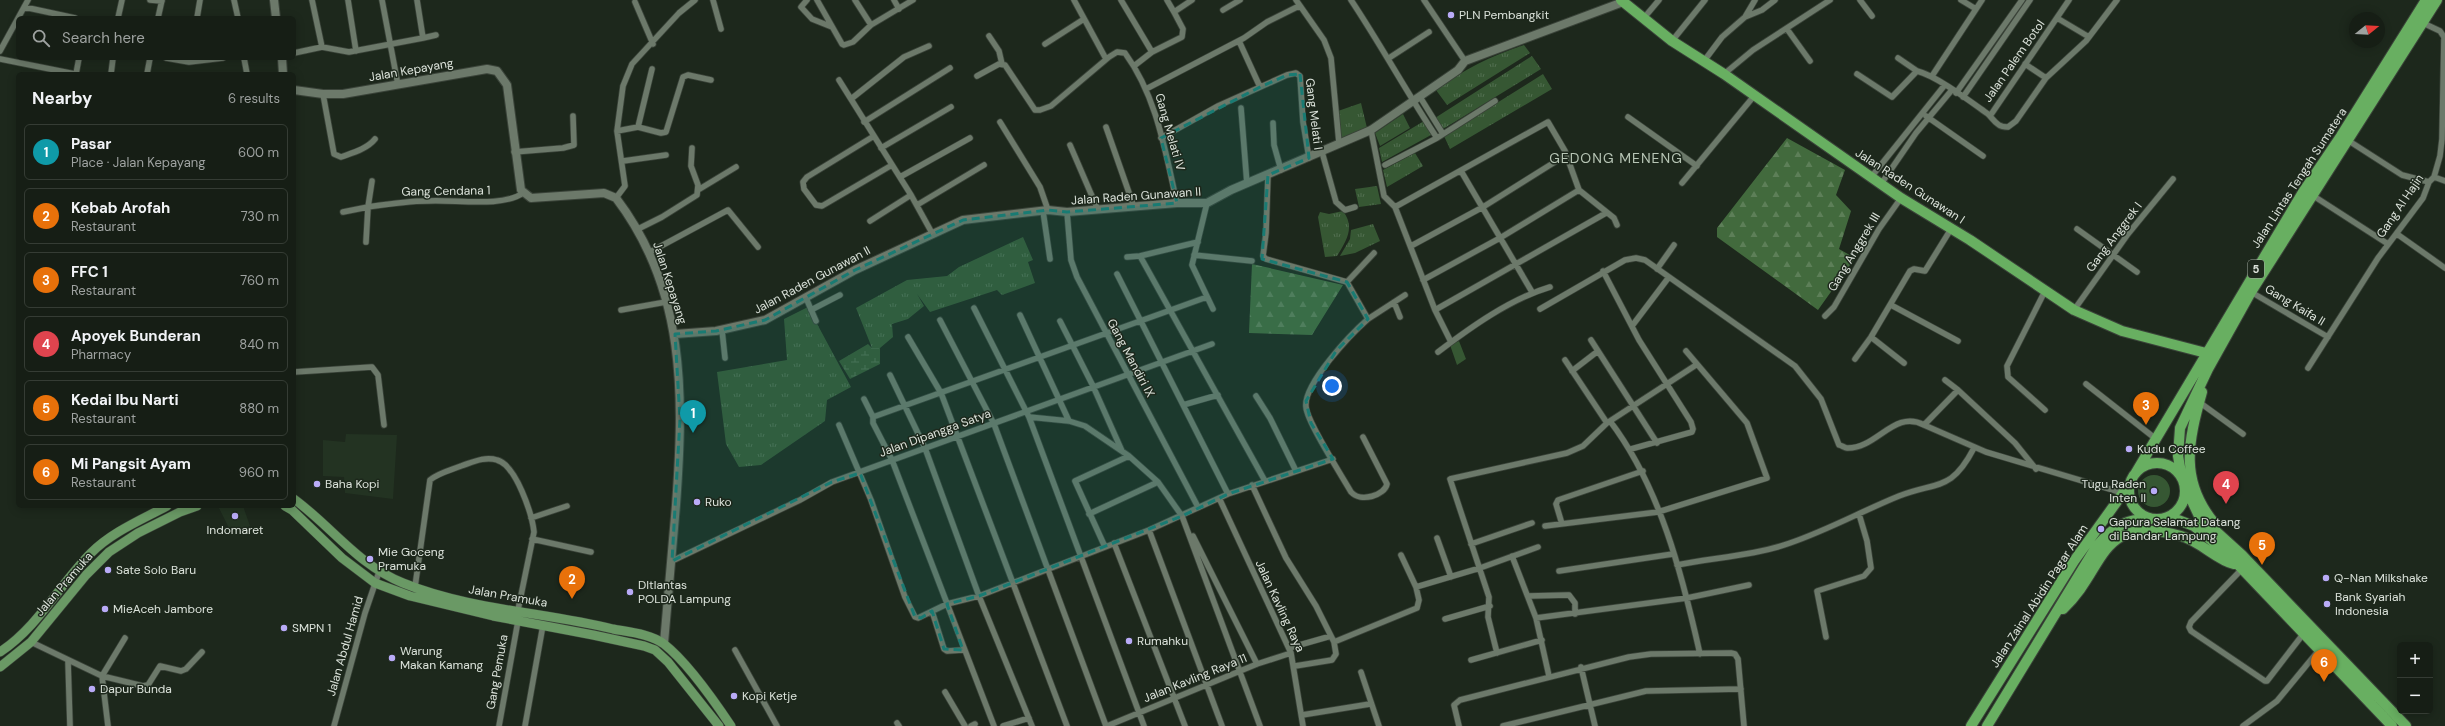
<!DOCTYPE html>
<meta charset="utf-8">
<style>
:root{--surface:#161e15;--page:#232b22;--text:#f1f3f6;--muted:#9ea2a0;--line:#353c34;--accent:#b9abf7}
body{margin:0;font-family:"DM Sans",sans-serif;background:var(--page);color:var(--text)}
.controls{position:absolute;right:12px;bottom:12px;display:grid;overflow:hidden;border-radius:6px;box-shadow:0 2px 10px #0003}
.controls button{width:36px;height:36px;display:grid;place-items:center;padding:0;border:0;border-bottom:1px solid var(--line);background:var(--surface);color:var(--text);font:20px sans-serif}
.compass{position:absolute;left:2349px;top:12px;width:36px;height:36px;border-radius:50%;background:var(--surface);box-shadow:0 2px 10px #0003;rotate:72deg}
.you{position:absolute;left:1332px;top:386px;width:14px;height:14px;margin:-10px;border:3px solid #fff;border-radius:50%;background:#1a73e8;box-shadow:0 0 0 6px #1a73e833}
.badge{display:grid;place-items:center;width:26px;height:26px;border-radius:50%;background:var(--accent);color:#fff;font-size:13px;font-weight:700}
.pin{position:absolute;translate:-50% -33px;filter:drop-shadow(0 1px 2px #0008)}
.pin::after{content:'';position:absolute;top:21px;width:14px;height:12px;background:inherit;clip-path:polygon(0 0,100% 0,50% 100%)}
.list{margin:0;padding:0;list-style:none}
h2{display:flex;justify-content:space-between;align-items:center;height:52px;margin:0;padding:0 16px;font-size:17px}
h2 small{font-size:13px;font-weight:400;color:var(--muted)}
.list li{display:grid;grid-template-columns:26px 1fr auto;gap:12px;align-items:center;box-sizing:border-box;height:56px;margin:0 8px 8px;padding:0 8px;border:1px solid var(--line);border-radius:6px}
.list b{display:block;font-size:15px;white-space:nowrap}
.list p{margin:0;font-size:13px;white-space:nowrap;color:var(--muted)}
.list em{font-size:13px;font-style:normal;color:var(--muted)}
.icon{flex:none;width:22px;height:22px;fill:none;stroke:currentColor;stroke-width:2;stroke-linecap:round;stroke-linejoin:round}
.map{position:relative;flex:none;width:2445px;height:726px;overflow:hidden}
.search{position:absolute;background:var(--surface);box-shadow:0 2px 10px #0003;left:16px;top:16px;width:280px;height:44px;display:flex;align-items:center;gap:10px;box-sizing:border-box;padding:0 14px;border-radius:6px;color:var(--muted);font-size:15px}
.panel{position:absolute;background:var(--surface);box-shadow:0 2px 10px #0003;left:16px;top:72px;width:280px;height:436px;border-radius:6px}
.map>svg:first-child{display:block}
</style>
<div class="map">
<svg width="2445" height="726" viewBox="0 0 2445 726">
<defs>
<pattern id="grass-tufts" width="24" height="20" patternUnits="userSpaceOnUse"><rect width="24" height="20" fill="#365733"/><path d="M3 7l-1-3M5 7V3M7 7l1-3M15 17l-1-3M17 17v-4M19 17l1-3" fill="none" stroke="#526f50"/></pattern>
<pattern id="forest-firs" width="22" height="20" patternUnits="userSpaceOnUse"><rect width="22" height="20" fill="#426a3d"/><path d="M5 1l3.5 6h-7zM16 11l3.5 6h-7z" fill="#5d7f58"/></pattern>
<pattern id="wetland-marsh" width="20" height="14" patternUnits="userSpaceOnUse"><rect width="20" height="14" fill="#365733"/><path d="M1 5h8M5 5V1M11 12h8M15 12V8" fill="none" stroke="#526f50"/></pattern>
</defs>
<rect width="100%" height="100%" fill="#1d281c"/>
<path fill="#233322" d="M346,434L397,435L393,499L345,493L344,477L323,476V440L345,442Z
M218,506H243L250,526L233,536Z"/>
<path fill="url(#grass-tufts)" d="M1524,45L1530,53L1447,105L1436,90C1464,69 1491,56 1524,45Z
M1532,56L1541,69L1443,129L1435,118Z
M1543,74L1552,89L1450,149L1444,136Z
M1361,103L1367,128L1340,139L1338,111Z
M1403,114L1410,128L1380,146L1375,133Z
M1424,121L1431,135L1382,162L1379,148Z
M1415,153L1423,166L1387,187L1383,170Z
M1377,186L1381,204L1359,207L1355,189Z
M1343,211C1355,227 1347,240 1337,256L1325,257L1318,217L1320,212L1329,214Z
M1373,224L1380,241L1355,253L1340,256L1350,239L1351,230Z
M1023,237L1033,260L1028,262L1035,283L1002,295L997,290L930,312L917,294L924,306L908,319L892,324L893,337L880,348H872L856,308L907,280L947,276L959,267Z
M808,307L851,387L827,400L825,421L761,465L739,467L726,444L717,372L787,360L784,319Z"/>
<path fill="url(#forest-firs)" d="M1787,138L1845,170L1836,195L1851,211L1839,249L1855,258L1818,310L1717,237V228Z
M1252,264L1343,285L1312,335L1249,333Z"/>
<path fill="url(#wetland-marsh)" d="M868,344L872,348H880V364L850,379L839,361Z"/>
<path fill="#365733" d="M1459,341L1466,359L1457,365L1450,345Z
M2138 491a16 16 0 1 1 32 0a16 16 0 1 1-32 0Z"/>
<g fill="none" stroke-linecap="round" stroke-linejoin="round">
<g stroke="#3a4339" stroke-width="7">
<path id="street" d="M150,0L162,1
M234,0L238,18
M312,0L322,47
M348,0L356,51
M382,0L398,85
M417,0L423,38L436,35
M713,0L721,29
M807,0L801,7L812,19L832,27
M817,0L842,44L844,45L853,42L871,25L913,0
M855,0L871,25
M894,0L899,9
M1074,0L1106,59
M1121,0L1152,52
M1167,0L1174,12
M1296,0L1324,40L1331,58L1339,143
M1351,0C1381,45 1407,93 1437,138
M1424,0L1465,61
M1860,0L1872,16
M1961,0L1976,9
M635,2L653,44
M24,7L75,18
M1223,10L1240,0
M1745,17L1762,10L1775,0
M118,18L122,0
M158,18L162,0
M197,18L200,0
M2057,18L2089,37
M1643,19L1659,0
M1787,29L1810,61
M989,36L999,51L1002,64
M1239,41L1260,87
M1672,41L1705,0
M1045,44L1084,19
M0,51L28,0
M294,53L322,47L349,52L423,38
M166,58L189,62L190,58
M244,58L247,74
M1389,58L1429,32
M1898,58L1917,71
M0,59L75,74
M1704,61L1722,37L1745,17L1755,0
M189,62L223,58
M2025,64L2046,78
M1134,66L1152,52L1182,37L1183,29L1174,12L1192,0
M76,74L79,58
M111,74L113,58
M147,74L150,58
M1724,74L1753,50L1830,0
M1857,74L1892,97L1917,71C1937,76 1971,102 1988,114C1992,118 1994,122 1999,125C2002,127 2004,127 2008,127L2016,121L2046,78L2086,41L2117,0
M977,76L999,64L1005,65L1035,110H1040L1051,106L1109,57L1117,52L1125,53C1157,97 1165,151 1177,203
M1932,76L1982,0
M839,80L911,195L932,233
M1146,89L1244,38L1267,22L1299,6
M1956,93L2022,0
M323,94L334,154L341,157C352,153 367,149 375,139
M1420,97L1443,134
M1963,97L2030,0
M851,99L904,57L929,46
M1241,108L1247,184
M1926,116L1983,156
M1990,116L2069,0
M1628,117L1697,166
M864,122L950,68
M1000,122L1040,187L1048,210
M1273,123L1274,145L1281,170
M638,127L652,69
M1106,127L1134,207
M1371,130L1384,196L1395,207L1435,310L1451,342
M617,131L638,127L661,133L666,132L683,77L688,75L711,80
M874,136L807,177L803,182L804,189L816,205L822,206L892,165
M1161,138L1218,106L1287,75L1296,73L1300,76L1303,122L1309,158
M2349,141L2402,175L2429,182
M1070,145L1098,210
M881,148L951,107
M514,152L563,148L574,145L573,116
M1322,152L1336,202L1345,210L1355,207
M623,161L666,155
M1385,165L1437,138L1495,101
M1461,171L1532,292
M1268,175L1266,233L1263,256L1266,259L1347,282L1368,319L1405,295
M1872,176L1944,86
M900,177L970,138
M2434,177L2445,181
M372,181L368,207C388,204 407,201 427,201C453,199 502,208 523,193
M1682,183L1754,96
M1881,184L1916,133L1951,91
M698,190L736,167
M2312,195L2388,244
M616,198L625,186L617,131L623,86L632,64L679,13L695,0
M1207,203L1192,265L1213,309
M917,205L984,165
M1395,207L1548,122L1565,151L1579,190L1614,218L1617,225
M1043,211L1050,259
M343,212L368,207L366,242
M1067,212L1071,260L1077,277L1198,507
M870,221L911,195
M638,229L662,217L697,195L698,185L691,166L692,148
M2077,229L2137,272
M2397,234L2445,268
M1411,246L1483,207L1566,155
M650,252L728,210L758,247
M1194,255L1252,261
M1140,256L1265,481
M1127,257L1140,256L1198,242
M1657,269L1674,245
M1603,271L1639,340L1691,422L1693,429L1692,432L1631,449
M1117,274L1228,494
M1423,280L1500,238L1579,190
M1347,282L1374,253
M2251,292L2328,337
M806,298L816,321
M1394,302L1400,317
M1891,305L1958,341
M974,308L1029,417L1144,726
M1540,309L1625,260L1636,258L1645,260L1795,366L1821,399L1839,445C1841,445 1845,448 1847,448C1877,449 1894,409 1924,425L1958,390L2015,443L2036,469
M621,310L666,302
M811,310L840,295
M1435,310L1606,213
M2074,310L2128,234L2173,179
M1020,315L1069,421
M1825,316L1834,307L1879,229L1901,198
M940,320L994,424L1106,726
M1060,321L1093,386L1122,451
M1632,326L1669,277
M722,330L725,358
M908,337L941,393L1067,726
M1871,337L1904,363
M1591,340L1657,443
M1438,352C1471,327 1510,299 1550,287
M1855,359L1871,337L1910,271L1914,269L1925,271L1951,229
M1565,360L1607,423L1610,421C1660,487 1682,574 1700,654
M2308,368L2378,258L2423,198L2429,182L2434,177L2440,156L2442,139L2444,37L2440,31L2423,23
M1572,371L1598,351
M294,372L372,367L378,375L384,425
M890,375L925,448L979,596L1032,726
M1945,380L1958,390
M2086,384L2156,439
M1256,396L1270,418L1296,471
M864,399L873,417
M2199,402L2243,434
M1183,405L1218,395
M2045,410L2008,377L2007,366L2045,291
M1029,417L1069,421L1085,426L1129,456L1158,482L1182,516L1260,726
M1610,421L1696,365
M839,425L871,500L905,597L915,617L918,618L947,604L979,596L1149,530L1228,494L1333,459
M1924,425L1986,452L2123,493
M1363,437L1387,484C1385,495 1361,503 1351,492C1342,476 1307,422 1306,407C1303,384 1352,333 1368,319
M1252,485L1286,558L1316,606L1334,642
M1220,500L1291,653L1303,726
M1089,514L1158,482
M531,518L567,506
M1562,524L1556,504L1558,500L1643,471
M1545,526L1658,512L1767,478L1747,423L1686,351
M1149,530L1222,726
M1193,536L1257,664
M1437,538L1451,577
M532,539L591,552
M1114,543L1185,726
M1471,544L1532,523
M1105,547L1075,481L1129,456
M1401,555L1416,587
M1512,556L1536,618L1549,676
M672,561L800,500L832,482L1212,344
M1677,565C1712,558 1757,555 1790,543C1828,530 1862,511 1899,496C1938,481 1951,492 1974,448
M2242,569L2191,622L2189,627L2191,631L2265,681H2267L2304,633
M1559,571L1673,554
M415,587L430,480C438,473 451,470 461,466C473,462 485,456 497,460C516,465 532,514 534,532L518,610
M1528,596L1569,595L1575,603V614
M932,611L944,649L947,651L963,650
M1536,618L1687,598L1749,585
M1445,619L1490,606
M1826,637L1817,591L1864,576L1871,568L1867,541L1859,514
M31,642L102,676L143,686L148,685L160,666L181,671L186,669L202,652
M1289,648L1331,636
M735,650L777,726
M1497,653L1488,617L1489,597L1450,479L1567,453L1583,446L1607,423
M1471,660L1542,640
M68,661L70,726
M1295,666L1332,660L1336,654L1334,642L1417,608L1419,600L1416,587L1480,568L1538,547
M1581,667L1595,726
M1361,672L1379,726
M945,692L965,726
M1302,715L1370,704
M897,723L899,726
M108,726L102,676L125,638
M334,726L365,613L379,572
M499,726L518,621
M525,726L543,625
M971,726L975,724
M994,726L892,460L873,423V417L1207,297
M1003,726L1029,718
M1107,726L1257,664L1291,653
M1459,726L1454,705L1460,700L1629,657L1651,654L1731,653L1735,654L1738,659L1744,726
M1503,726L1646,691L1741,689
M2243,726L2277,701L2319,650"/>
</g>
<g stroke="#3a4339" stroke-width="10">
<path id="secondary" d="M274,0L276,18
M282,58L283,74
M294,90L323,94H343L487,69L497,71L507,85L521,190L531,198L604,193L616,198C686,290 684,395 676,505C672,551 668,597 664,643
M675,334L716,331L765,320L855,270L963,220L1048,210L1067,212L1177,203H1207L1231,190L1371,130L1458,70L1465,61L1623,2"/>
</g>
<g stroke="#3a4339" stroke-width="10">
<path id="primary" d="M294,499C332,527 358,565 403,583C469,610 544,612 613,629C629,632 651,634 664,644C687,662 715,702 731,726
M285,506L292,510L342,558L375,583L410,596L493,616L593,635L644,646L655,650L668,662L719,726
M0,652C38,627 60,584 91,553C112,532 141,520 167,506
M0,667L31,642L86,575L109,552L138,533L180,512L197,506"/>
</g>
<g stroke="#3a4339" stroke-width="12">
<path id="highway" d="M1621,0L1672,41L1724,74L1901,198L1970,240L2074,310L2122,331L2206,353
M2202,392C2188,442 2179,481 2215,524
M2129 491a28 28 0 1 1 56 0a28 28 0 1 1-56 0Z
M2135,474L2303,192L2341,136L2426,0
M2182,478L2178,456L2180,428L2208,369L2251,292L2437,0
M2185,486L2199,516L2242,555L2406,726
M2163,519L2178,520L2194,526L2226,552L2392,726
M2063,609C2107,568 2097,513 2181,536C2200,541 2218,561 2234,564
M1971,726L2074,561L2131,482
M1987,726L2096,547C2113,527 2127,517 2154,519"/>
</g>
<use href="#street" stroke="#6c796a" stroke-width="5.5"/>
<use href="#secondary" stroke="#6c796a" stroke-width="8"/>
<use href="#primary" stroke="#6a9965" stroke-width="9"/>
<use href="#highway" stroke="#68af61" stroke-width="10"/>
</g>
<path fill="#197b73" fill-opacity="0.2" stroke="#197b73" stroke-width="3" stroke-dasharray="8 5" stroke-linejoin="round" d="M1300,74L1309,158L1268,175L1262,259L1347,282L1368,319L1336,351L1306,401L1311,423L1333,459L1228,494L1182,516L979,596L947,604L963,650L944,649L932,611L921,618L915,617L860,473L832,482L672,561L680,419L675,334L716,331L765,320L855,270L963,220L1048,210L1067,212L1177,203L1161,138L1260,87L1287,75Z"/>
<g fill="#b9abf7" stroke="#1d281c" stroke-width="1.5">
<circle cx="1451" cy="15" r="4"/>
<circle cx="2129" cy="449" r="4"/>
<circle cx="317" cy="484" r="4"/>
<circle cx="2154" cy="491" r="4"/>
<circle cx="697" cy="502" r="4"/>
<circle cx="235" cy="516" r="4"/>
<circle cx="2101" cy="529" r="4"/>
<circle cx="370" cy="559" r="4"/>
<circle cx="108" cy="570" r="4"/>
<circle cx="2326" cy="578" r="4"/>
<circle cx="630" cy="592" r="4"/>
<circle cx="2327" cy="604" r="4"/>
<circle cx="105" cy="609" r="4"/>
<circle cx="284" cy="628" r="4"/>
<circle cx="1129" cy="641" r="4"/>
<circle cx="392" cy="658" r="4"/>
<circle cx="92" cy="689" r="4"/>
<circle cx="734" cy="696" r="4"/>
</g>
<g text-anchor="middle" stroke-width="3" stroke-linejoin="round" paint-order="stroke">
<rect fill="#1d281c" stroke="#a2aaa1" stroke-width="1" x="2248" y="260" width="16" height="18" rx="3"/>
<g font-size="11" font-weight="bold" fill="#dbe2da">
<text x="2256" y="273">5</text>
</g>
<g font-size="12" fill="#dbe2da" stroke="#1d281c" text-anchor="start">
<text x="1459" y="19">PLN Pembangkit</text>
<text x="2137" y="453">Kudu Coffee</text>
<text x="325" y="488">Baha Kopi</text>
<text x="2146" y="488" text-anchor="end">Tugu Raden<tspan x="2146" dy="14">Inten II</tspan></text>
<text x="705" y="506">Ruko</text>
<text x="2109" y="526">Gapura Selamat Datang<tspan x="2109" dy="14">di Bandar Lampung</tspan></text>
<text x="235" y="534" text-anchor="middle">Indomaret</text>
<text x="378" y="556">Mie Goceng<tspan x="378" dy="14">Pramuka</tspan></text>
<text x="116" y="574">Sate Solo Baru</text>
<text x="2334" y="582">Q-Nan Milkshake</text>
<text x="638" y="589">DItlantas<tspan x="638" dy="14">POLDA Lampung</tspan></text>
<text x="2335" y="601">Bank Syariah<tspan x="2335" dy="14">Indonesia</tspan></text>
<text x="113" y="613">MieAceh Jambore</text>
<text x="292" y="632">SMPN 1</text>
<text x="1137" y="645">Rumahku</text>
<text x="400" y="655">Warung<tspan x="400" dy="14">Makan Kamang</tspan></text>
<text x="100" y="693">Dapur Bunda</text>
<text x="742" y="700">Kopi Ketje</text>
</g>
<g font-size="12" fill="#dbe2da" stroke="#1d281c">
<text transform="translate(2014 61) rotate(-55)" y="4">Jalan Palem Botol</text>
<text transform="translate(411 70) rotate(-10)" y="4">Jalan Kepayang</text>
<text transform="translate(1314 114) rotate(83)" y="4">Gang Melati I</text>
<text transform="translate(1170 132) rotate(74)" y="4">Gang Melati IV</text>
<text transform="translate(2299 178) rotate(-57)" y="4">Jalan Lintas Tengah Sumatera</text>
<text transform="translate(1910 186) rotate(33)" y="4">Jalan Raden Gunawan I</text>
<text transform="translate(446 191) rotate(-1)" y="4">Gang Cendana 1</text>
<text transform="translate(1136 196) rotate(-4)" y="4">Jalan Raden Gunawan II</text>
<text transform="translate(2400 206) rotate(-56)" y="4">Gang Al Hajin</text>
<text transform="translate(2114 237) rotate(-53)" y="4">Gang Anggrek I</text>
<text transform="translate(1854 252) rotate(-59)" y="4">Gang Anggrek III</text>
<text transform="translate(812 280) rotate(-28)" y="4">Jalan Raden Gunawan II</text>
<text transform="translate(670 283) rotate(72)" y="4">Jalan Kepayang</text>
<text transform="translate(2295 305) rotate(31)" y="4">Gang Kaifa II</text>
<text transform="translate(1131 358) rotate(62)" y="4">Gang Mandiri IX</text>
<text transform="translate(935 433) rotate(-20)" y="4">Jalan Dipangga Satya</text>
<text transform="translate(64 584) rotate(-49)" y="4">Jalan Pramuka</text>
<text transform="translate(508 596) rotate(10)" y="4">Jalan Pramuka</text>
<text transform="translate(2039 596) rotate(-57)" y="4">Jalan Zainal Abidin Pagar Alam</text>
<text transform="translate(1280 606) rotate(65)" y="4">Jalan Kavling Raya</text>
<text transform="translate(345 646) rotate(-74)" y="4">Jalan Abdul Hamid</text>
<text transform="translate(497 672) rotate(-80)" y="4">Gang Pemuka</text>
<text transform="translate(1195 678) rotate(-22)" y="4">Jalan Kavling Raya 11</text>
</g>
<g font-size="14" letter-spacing="1" fill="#b7c5b5" stroke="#1d281c">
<text x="1616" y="163">GEDONG MENENG</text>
</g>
</g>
</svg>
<div class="controls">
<button>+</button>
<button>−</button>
</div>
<svg class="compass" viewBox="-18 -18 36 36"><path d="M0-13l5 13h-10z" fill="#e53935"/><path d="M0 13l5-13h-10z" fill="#9ea2a0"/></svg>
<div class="you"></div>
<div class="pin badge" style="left:693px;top:433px;background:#0f9aa8">1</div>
<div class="pin badge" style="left:572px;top:599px;background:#e8710a">2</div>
<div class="pin badge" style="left:2146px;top:425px;background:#e8710a">3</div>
<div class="pin badge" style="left:2226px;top:504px;background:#e0444e">4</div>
<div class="pin badge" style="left:2262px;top:565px;background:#e8710a">5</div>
<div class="pin badge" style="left:2324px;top:682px;background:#e8710a">6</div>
<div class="search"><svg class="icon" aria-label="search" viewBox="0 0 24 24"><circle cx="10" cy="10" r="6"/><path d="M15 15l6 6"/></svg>Search here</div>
<section class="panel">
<h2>Nearby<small>6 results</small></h2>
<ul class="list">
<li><span class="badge" style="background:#0f9aa8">1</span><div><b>Pasar</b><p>Place · Jalan Kepayang</p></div><em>600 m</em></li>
<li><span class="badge" style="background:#e8710a">2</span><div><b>Kebab Arofah</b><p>Restaurant</p></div><em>730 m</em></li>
<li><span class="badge" style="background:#e8710a">3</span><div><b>FFC 1</b><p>Restaurant</p></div><em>760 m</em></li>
<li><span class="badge" style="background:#e0444e">4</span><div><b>Apoyek Bunderan</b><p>Pharmacy</p></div><em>840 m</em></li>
<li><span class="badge" style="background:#e8710a">5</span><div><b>Kedai Ibu Narti</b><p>Restaurant</p></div><em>880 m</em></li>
<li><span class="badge" style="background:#e8710a">6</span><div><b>Mi Pangsit Ayam</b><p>Restaurant</p></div><em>960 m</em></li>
</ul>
</section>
</div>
